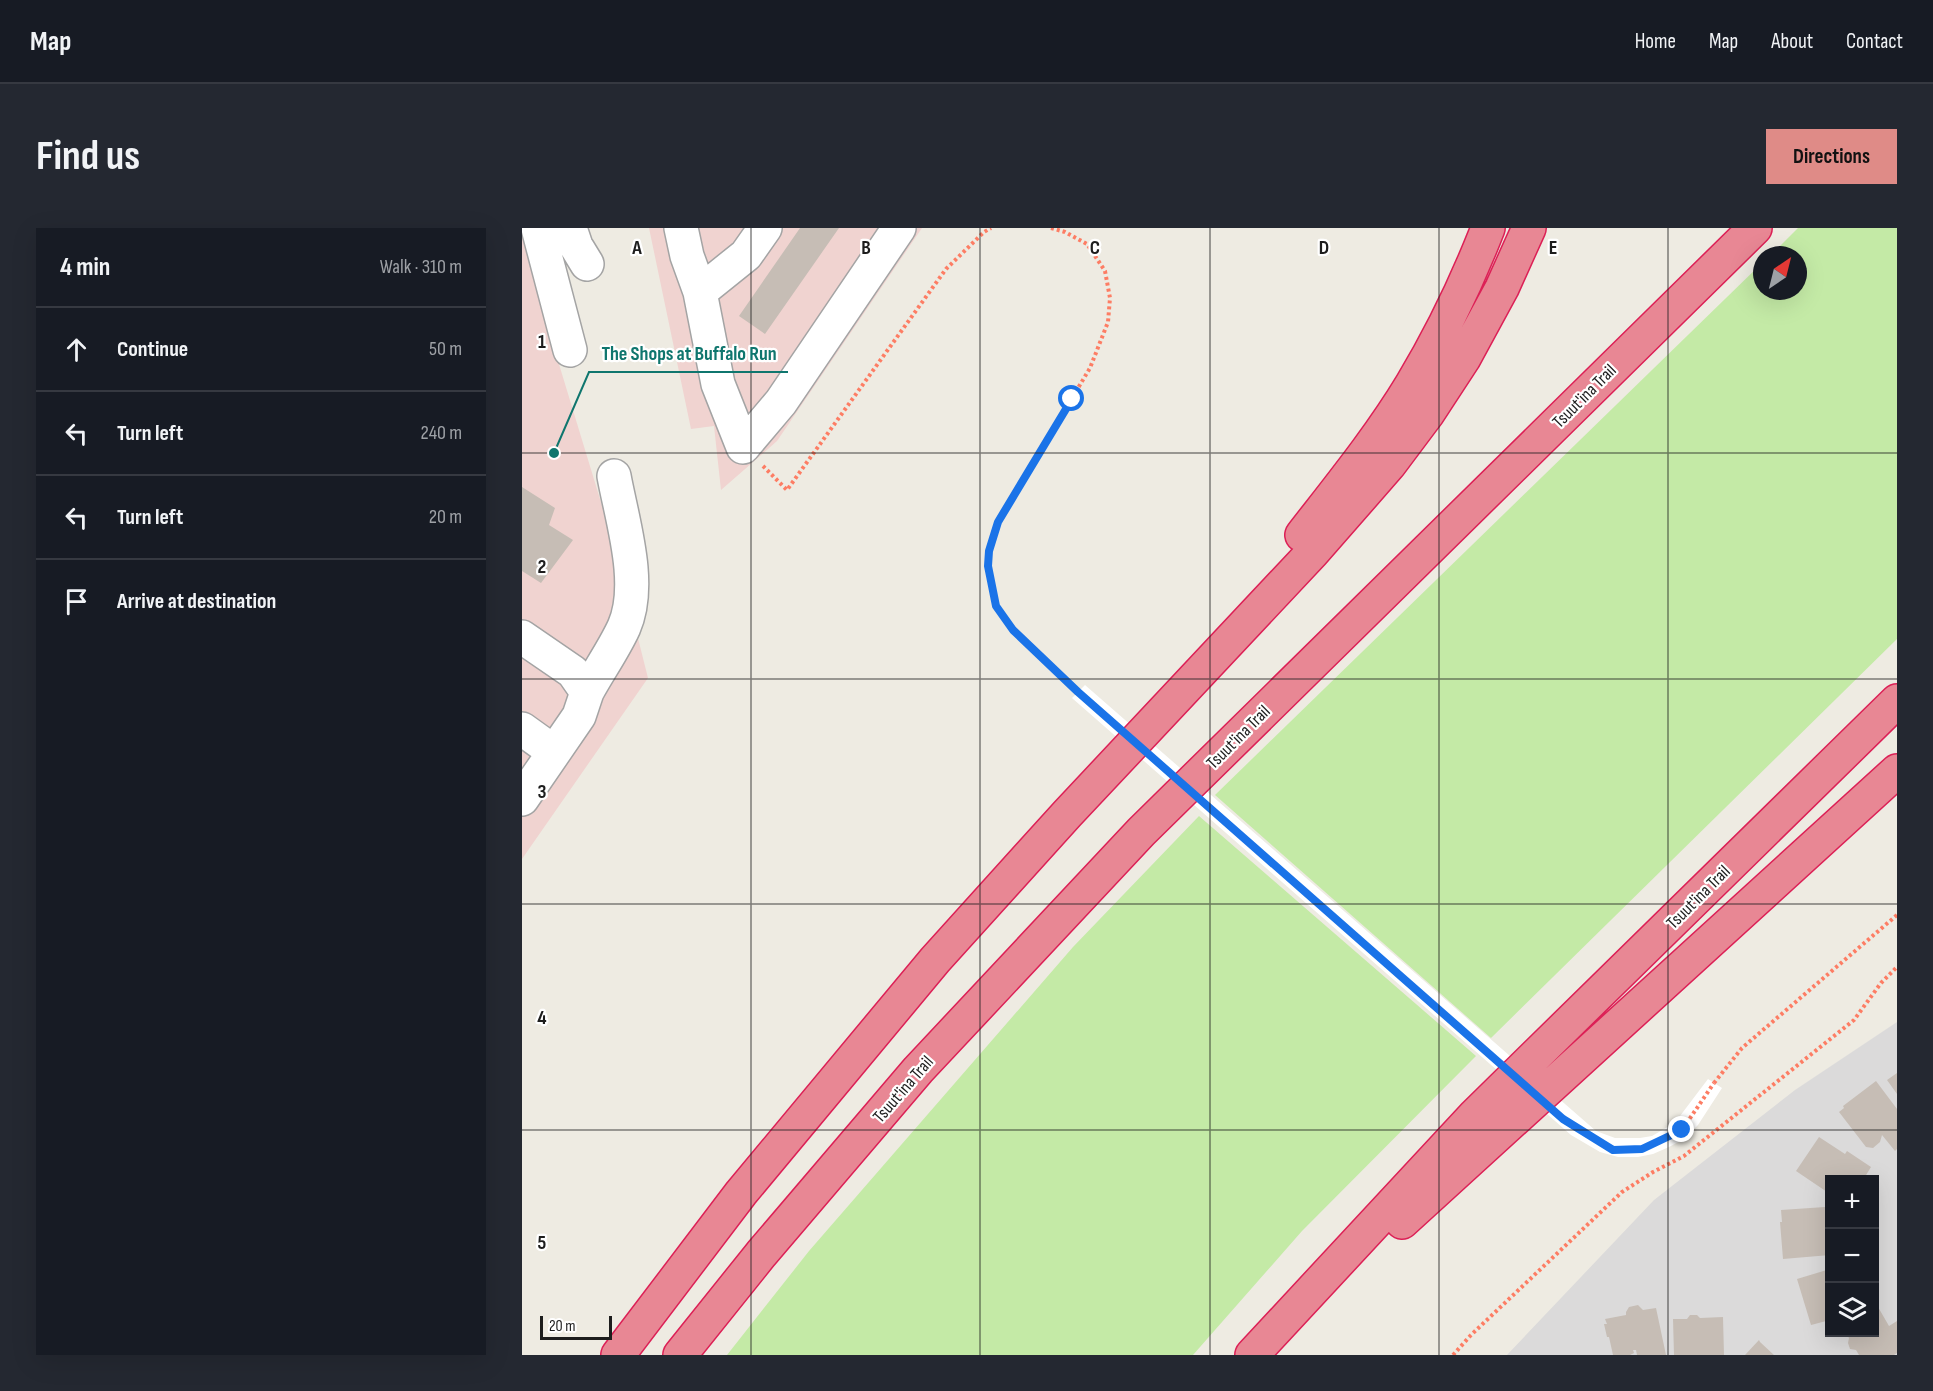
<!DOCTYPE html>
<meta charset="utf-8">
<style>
:root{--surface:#171b24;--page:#242831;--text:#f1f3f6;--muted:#9ea1a6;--line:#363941;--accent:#df8b87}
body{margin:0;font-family:"Sofia Sans Condensed",sans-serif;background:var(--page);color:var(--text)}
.controls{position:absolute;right:18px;bottom:18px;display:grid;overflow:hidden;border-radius:0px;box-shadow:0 6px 24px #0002}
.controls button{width:54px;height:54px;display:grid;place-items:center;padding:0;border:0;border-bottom:2px solid var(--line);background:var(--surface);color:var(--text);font:30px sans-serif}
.compass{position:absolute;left:1231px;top:18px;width:54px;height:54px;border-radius:50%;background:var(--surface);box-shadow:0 6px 24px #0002;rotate:35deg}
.scale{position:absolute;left:18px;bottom:15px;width:72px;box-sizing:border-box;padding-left:6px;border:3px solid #1d1d1d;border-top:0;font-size:16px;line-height:21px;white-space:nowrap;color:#1d1d1d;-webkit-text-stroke:4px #fff;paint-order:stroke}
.stop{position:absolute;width:18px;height:18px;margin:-14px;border:4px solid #1a73e8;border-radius:50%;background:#fff}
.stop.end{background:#1a73e8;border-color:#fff;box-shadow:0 2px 6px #0008}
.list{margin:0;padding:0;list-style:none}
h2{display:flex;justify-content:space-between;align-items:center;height:78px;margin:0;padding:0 24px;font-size:26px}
h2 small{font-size:20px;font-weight:400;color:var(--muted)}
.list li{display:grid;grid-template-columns:39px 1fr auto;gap:18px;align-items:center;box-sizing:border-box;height:84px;padding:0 24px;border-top:2px solid var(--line)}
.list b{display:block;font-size:22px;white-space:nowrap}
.list em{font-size:20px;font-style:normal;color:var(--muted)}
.icon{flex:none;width:33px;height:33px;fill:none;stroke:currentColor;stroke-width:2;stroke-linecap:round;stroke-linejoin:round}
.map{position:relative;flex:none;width:1375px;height:1127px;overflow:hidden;border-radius:0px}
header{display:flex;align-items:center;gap:36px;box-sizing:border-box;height:84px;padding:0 30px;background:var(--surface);border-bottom:2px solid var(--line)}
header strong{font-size:28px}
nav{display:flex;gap:33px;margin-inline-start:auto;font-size:21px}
.intro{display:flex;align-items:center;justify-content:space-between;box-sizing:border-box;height:144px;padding:0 36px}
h1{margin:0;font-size:42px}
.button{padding:15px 27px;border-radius:0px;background:var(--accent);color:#111;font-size:21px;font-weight:700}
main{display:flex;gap:36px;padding:0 36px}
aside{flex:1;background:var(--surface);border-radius:0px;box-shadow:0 6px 24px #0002}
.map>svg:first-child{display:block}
</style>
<header>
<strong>Map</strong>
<nav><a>Home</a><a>Map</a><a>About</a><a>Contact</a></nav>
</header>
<div class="intro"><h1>Find us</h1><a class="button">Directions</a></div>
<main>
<aside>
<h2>4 min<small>Walk · 310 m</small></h2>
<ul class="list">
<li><svg class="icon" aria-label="ahead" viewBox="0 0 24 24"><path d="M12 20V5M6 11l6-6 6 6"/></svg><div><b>Continue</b></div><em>50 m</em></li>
<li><svg class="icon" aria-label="left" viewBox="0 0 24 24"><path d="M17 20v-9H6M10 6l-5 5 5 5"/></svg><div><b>Turn left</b></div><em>240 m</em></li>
<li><svg class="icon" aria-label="left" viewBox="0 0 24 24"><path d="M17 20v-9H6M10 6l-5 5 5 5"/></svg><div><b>Turn left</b></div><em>20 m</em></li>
<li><svg class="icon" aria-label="arrive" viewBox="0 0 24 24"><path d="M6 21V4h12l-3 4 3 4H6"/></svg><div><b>Arrive at destination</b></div></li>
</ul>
</aside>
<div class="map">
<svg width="1375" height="1127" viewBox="0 0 1375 1127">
<rect width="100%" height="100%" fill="#eeebe2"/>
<path fill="#dbdada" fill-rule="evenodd" d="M1375,794V1127H985L1132,972L1273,862ZM1308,952H1352V1104H1308Z"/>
<path fill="#f0d3d0" d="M0,0H5L33,123L95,327L126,450L0,631Z
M127,0H400L255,213L199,262L192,198L169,201Z"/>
<path fill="#c4eaa6" d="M1276,0H1375V411L969,810L693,567L1240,35V63H1276V27H1249Z
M677,588L954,828L780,1003L671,1127H205L287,1023L551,719Z"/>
<path fill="#fff" d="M563,457L1074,903L1093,910H1118L1130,908L1149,897L1158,888L1186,851L1200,860L1176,897L1162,911L1147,919L1131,926L1116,929H1096L1078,924L1049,907L550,470Z"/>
<path fill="#c6bdb5" d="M278,0H317L243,106L217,88Z
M0,259L33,280L27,297L51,312L19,355L0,343Z
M1375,845V866L1365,852Z
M1354,853L1375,881V921L1373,923L1360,907L1358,914L1351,920L1344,919L1317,884L1322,880L1321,878Z
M1297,909L1323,926L1325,923L1349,939L1341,952H1308V966L1274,943Z
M1303,979L1308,983V996L1305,1000H1308V1027L1261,1031L1258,994H1260L1259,982Z
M1308,1041V1092L1289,1097L1275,1051Z
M1116,1077L1121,1082L1134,1080L1144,1127H1115L1114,1122H1111L1112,1125L1108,1127H1091L1087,1109H1085L1082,1096H1085L1083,1091L1104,1087V1084L1107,1079Z
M1356,1079L1367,1098L1375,1093V1125L1372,1127H1337L1334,1122L1328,1121L1326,1115L1327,1110L1323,1104H1352V1081Z
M1168,1087H1175L1178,1090L1201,1089L1202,1127H1152L1151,1091H1165Z
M1237,1112L1238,1114L1252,1127H1223Z"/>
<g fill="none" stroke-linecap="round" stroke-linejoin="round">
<g stroke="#a4a4a4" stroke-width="36">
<path id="minor" d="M16,0L48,122
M48,0L54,18L65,36
M159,0L165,28L178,64L196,156L221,219L259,174L377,0
M178,64L224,27L243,0
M0,409L51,444L65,464L57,488L0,571
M65,464C77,442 92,421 102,399C121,356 100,292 92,248
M0,501L32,524"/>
</g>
<g stroke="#dc2056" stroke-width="36">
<path id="highway" d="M780,307C818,258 858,209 890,156C920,106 945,54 966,0
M880,994L1375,543
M96,1127L219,965L413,732L545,586L791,324L867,237L906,185L942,130L980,60L1007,0
M158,1127L239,1026L396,842L619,604L1233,0
M730,1127L953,887L1375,473"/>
</g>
<path stroke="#fd7d64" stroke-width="4" stroke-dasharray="3 3" stroke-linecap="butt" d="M529,0L543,4L565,16L583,43L588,70L586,94L568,140L476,294L467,323L466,338L474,378L491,402L556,464
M241,238L265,262L424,41L462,4L469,0
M1192,855L1220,820L1375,687
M931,1127L949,1107L1100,964L1131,944L1162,928L1332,792L1359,755L1375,739"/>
<use href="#minor" stroke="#fff" stroke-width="33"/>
<use href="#highway" stroke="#e88794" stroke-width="33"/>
<path stroke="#fd7d64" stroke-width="4" stroke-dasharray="3 3" stroke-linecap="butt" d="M556,464L1041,891L1091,922L1120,921L1160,902L1192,855"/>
</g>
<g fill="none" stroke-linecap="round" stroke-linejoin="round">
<path stroke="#1a73e8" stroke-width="8" d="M550,171L476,294L467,323L466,338L474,378L491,402L556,464L1041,891L1091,922L1120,921L1160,902"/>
</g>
<path fill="none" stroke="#1d1d1d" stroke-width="1.5" stroke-opacity="0.55" d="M229,0V1127M458,0V1127M688,0V1127M917,0V1127M1146,0V1127M0,225H1375M0,451H1375M0,676H1375M0,902H1375"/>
<g text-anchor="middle" stroke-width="4.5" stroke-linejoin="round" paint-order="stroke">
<g font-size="18" fill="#1d1d1d" stroke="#fff">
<text transform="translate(1062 168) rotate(-45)" y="6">Tsuut'ina Trail</text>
<text transform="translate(716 509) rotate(-45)" y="6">Tsuut'ina Trail</text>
<text transform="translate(1176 669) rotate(-45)" y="6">Tsuut'ina Trail</text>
<text transform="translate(381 861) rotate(-49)" y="6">Tsuut'ina Trail</text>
</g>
</g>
<g font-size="20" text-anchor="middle" font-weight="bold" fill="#1d1d1d" stroke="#fff" stroke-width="4.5" stroke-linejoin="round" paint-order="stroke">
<text x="115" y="26">A</text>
<text x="344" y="26">B</text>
<text x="573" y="26">C</text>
<text x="802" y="26">D</text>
<text x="1031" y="26">E</text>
<text x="20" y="120">1</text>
<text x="20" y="345">2</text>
<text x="20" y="570">3</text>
<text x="20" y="796">4</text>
<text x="20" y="1021">5</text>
</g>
<path fill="none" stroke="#0f766e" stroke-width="2" d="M32 225L67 144H266"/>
<circle fill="#0f766e" stroke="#fff" stroke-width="2" cx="32" cy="225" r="6"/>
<g font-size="20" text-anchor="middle" font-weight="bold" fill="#0f766e" stroke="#fff" stroke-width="4.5" stroke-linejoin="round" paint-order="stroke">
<text x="167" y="132">The Shops at Buffalo Run</text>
</g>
</svg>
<div class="controls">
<button>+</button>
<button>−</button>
<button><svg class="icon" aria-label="layers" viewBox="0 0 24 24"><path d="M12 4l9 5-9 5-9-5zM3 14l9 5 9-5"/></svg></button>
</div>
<svg class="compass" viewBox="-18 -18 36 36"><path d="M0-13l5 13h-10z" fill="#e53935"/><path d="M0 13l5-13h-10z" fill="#9ea1a6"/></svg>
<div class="scale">20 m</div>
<div class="stop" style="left:550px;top:171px"></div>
<div class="stop end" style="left:1160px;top:902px"></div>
</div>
</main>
